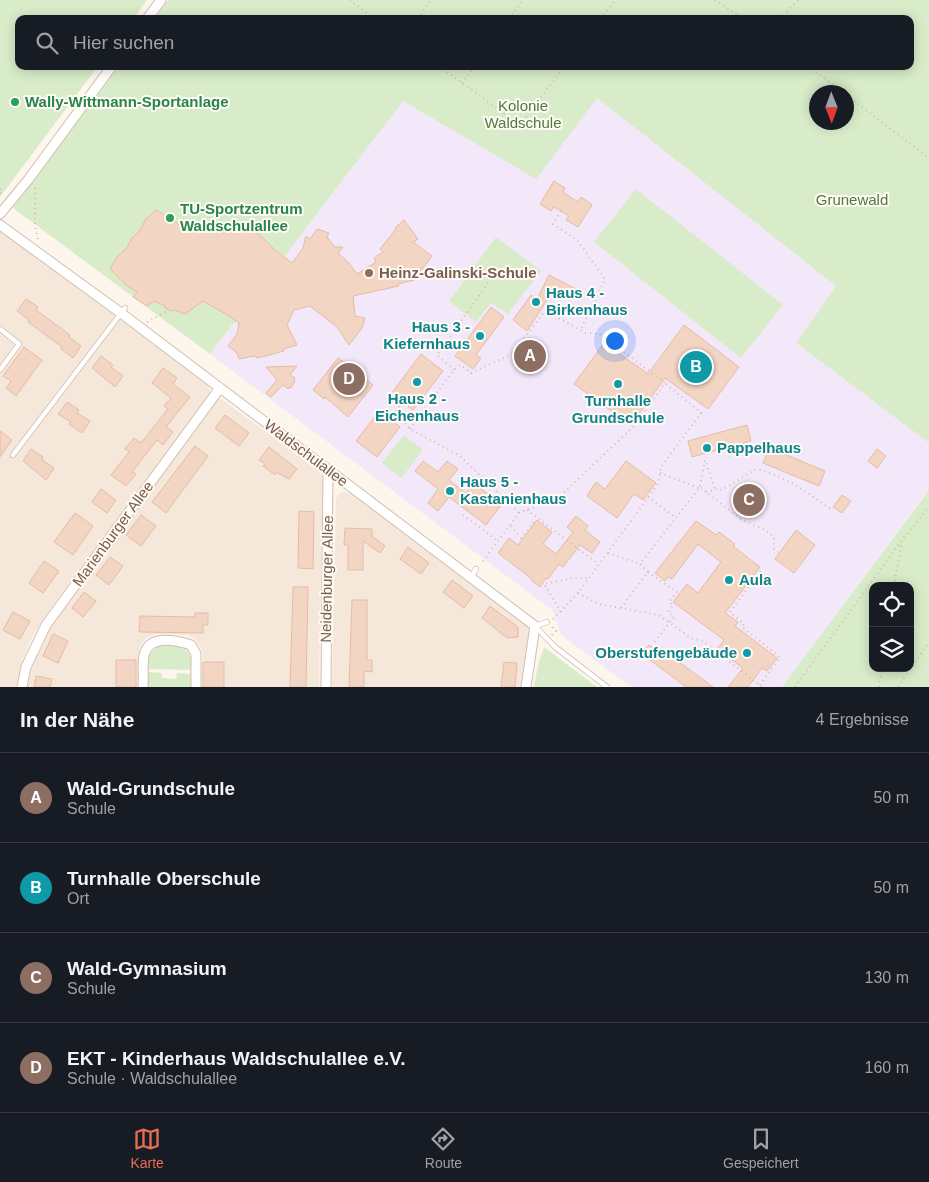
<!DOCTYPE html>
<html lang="de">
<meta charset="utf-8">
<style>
:root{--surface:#171b24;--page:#20242c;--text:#f1f3f6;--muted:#9ea1a6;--line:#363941;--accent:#e76f51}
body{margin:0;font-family:Arial,sans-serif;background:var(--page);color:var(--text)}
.controls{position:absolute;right:15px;bottom:15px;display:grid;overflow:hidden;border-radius:10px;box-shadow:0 2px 12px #0003}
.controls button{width:45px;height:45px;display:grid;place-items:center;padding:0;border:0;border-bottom:1px solid var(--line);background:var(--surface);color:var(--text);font:25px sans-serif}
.compass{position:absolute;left:809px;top:85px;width:45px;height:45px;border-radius:50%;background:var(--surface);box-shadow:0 2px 12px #0003;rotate:179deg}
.you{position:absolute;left:614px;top:340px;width:18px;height:18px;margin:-12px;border:4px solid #fff;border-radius:50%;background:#1a73e8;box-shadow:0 0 0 8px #1a73e833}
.badge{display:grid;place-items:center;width:32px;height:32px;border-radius:50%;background:var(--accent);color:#fff;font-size:16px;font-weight:700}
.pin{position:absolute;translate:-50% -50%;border:2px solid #fff;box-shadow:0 1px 5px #0006}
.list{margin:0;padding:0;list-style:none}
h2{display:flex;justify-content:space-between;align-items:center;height:65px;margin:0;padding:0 20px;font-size:21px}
h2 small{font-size:16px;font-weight:400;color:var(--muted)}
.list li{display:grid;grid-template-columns:32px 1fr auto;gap:15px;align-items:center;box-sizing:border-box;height:90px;padding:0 20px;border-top:1px solid var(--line)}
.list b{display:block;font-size:19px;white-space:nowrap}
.list p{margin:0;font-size:16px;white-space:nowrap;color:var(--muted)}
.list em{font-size:16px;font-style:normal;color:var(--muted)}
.icon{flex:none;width:28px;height:28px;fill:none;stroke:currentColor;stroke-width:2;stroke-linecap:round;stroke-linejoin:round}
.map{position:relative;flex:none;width:929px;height:687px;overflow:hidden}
.search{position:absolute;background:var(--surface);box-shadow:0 2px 12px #0003;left:15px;right:15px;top:15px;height:55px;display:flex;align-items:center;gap:12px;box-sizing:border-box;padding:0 18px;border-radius:10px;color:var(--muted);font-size:19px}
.sheet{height:425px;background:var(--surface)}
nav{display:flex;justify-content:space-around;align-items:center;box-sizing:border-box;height:70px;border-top:1px solid var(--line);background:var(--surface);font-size:14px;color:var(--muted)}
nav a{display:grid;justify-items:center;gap:2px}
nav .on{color:var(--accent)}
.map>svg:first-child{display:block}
</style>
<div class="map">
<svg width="929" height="687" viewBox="0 0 929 687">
<rect width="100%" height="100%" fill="#fdf6ec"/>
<path fill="#f5e8da" d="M0,230L204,382L210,388V393L209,397L45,616L31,639L22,662L16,687H0Z
M220,398L319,471L322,475L323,483L319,687H202L203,654L200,646L195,639L187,635L156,634L145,639L140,646L138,654V687H26L31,669L49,627L217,399Z
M342,492L352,494L528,627L530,633L522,687H332L336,499L338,495Z"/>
<path fill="#f3e8fa" d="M597,98L836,286L796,343L929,443V489L782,687H631L561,635L552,610L210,354L403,101L536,178Z"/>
<path fill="#d8ecc9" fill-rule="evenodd" d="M0,0H147L133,19H19V66H98L0,197Z
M168,0H929V443L796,343L836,286L597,98L536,179L403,101L210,354L13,208L119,66H910V19H154ZM816,92H846V122H816Z
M636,189L783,305L741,358L594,242Z
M496,237L541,271L508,314L491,303L476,322L449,301Z
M404,435L423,450L401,478L382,463Z
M929,489V687H782L924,497ZM873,586H910V668H873Z
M167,643C185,647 192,650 192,670L146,669C147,655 153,646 167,643Z
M544,647L597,687H534L538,665Z
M147,672L162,673V678L176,679L177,673L192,674V687H146Z"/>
<path fill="#f3d5c3" stroke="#e6bba3" d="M554,181L565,188L563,192L578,202L581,197L592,205L578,227L566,220L569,216L561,211L554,207L551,211L540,204Z
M156,210L175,221L182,228L189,221L193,225L197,224L203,227L205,226L213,231L221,227L222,224L226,226L234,219L260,235L275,250L292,263L303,248L306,236L310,239L317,229L329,233L327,237L335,247H343L338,253L348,262L357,274L376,262L374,258L383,252L380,249L396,229L395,228L404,220L418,239L413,242L432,256L414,280L398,284L399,286L353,296L355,316L365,318L362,328L349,345L337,327L310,306L294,310L287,325L297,345L283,349L284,351L258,358L254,356L239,359L237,353L228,346L237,334L239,323L226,314L203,301L185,314L174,310L172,311L165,308V306L154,301L147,306L133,297L137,292L126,285L110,269L117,257L126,249L132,238L140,230L146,219Z
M549,275L576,289L571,300L553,291L527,331L513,320L531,295L537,299Z
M26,299L38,307L36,310L70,335L69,337L81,346L73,358L61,349L62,347L28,322L29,320L17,311Z
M491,307L504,317L476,355L481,358L473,369L455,356Z
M684,325L739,367L708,409L665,378L631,425L574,384L604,343L648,374Z
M24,347L42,360L16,396L6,388L11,381L3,376Z
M421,354L443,371L413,410L391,394Z
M101,356L113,365L111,367L123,376L115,387L92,368Z
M338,358L373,385L348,417L325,397L324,399L313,390Z
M297,366L290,375L295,378L294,380L295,381L291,388L289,387L288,389L283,385L271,397L266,393L277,380L266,367Z
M163,368L177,378L173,384L190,397L166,427L173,432L163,445L157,440L132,472L136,474L126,486L111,475L129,452L125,449L134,438L141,443L168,409L164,406L171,398L152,383Z
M67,402L79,410L77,413L90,421L82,433L69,424L71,422L58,414Z
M379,411L400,427L377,457L356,441Z
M225,415L249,433L239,446L215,428Z
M747,425L751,441L692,457L688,441Z
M0,431L12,440L0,457Z
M195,446L208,456L166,513L152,502Z
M269,447L297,469L289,479L276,472L275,475L263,466L265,464L259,460Z
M770,448L825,471L819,486L763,463Z
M31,449L43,457L42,460L54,468L46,480L23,461Z
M877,449L886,456L877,468L868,461Z
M423,461L438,472L447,461L458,469L449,480L466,493L473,483L502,504L486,525L449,497L438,511L428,503L438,489L415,471Z
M626,461L656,483L643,500L634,494L617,518L587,496L596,482L605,489Z
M101,489L116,500L107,513L92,502Z
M842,495L851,501L842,513L833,507Z
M299,511L314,512L313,569L298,568Z
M75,513L93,526L73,555L54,542Z
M141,515L156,526L141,546L126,535Z
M576,516L588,526L585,530L600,542L592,553L580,545L563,567L559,564L548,579L546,578L540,587L531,580L532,579L498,553L509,538L518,545L537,520L552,532L543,544L556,554L573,532L567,527Z
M696,521L716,535L719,532L735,544L733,546L760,567L725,613L738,622L735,626L777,658L767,671L762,668L748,687H728L743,668L717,649L724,640L673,602L687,584L698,593L721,562L698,544L672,579L668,577L665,581L655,573Z
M345,528L372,529V536L385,546L380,553L363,541V570H348V545H344Z
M796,530L815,545L794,573L775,559Z
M408,547L429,563L421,574L400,559Z
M110,557L123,566L109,585L96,575Z
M44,561L59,571L43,593L29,583Z
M452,580L473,596L464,608L443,592Z
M293,587H308L306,687H290Z
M84,592L96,601L83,617L72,608Z
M352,600H367V660H372V672L364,671V687H349Z
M490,606L518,627V637L507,638L482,618Z
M13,612L30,621L20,639L3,630Z
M195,613H208V625H203V633L139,632L140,616L195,617Z
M53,634L68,641L58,663L43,656Z
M649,645L656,650L659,647L713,687H686L642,654Z
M116,660H136V687H116Z
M203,662H224V687H203Z
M504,662L517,663L515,687H501Z
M36,676L52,679L50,687H34Z"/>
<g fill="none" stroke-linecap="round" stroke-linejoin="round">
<g stroke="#d1beb0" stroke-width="6">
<path id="service" d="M0,329L19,344L0,370
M13,455L125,308
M471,577L476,569
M547,622L535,626L555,647L607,687"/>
</g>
<g stroke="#d1beb0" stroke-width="11">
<path id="minor" d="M147,19L161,0
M0,214L28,180L112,66
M0,225L121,313L535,626L526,687
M22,687L26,667L46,625L220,388
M143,687C144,677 142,665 144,655C149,634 176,640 191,645L196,654V687
M326,687L328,470"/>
</g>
<path stroke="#d9b8a5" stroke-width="2" stroke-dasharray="1 4" stroke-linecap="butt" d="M350,0L375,19
M715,0L743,19
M418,19L431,0
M509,19L523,0
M601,19L615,0
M780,19L798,0
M439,66L520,125L565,66
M808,66L843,92
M462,83L475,66
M846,95L929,158
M35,188V225L38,240
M0,189L2,191L0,194
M561,211L553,224L577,240L605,279L581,329
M147,322L169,310
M454,370L437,355L488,283
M395,412L410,429L460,456L519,513
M390,419L402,402
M410,429L454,370L461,365L471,373L512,354L545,311L586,333L600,334L665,383L633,427L558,498L519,513L481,564
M660,473L699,488
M700,486L705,460L715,489
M706,492L717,489L722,490L756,469C788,477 806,492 832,510
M648,497L676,518
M527,510L598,564
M463,515L498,541
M511,526L521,538L536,519
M608,553L640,564
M648,572L677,592L669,602L673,605L668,612L674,617L653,644
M894,586L902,541
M578,593L599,604L659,615L691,638L703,641L762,687
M621,608L648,572L640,564L700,487L742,520L765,530L774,537V549L778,552
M561,612L544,584L572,578H589
M553,619L578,593L658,484L661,467L701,413L665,383
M552,635L556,631L552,627
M760,685L780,657L742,627L744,624L730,612L761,570
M795,687L902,540L929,507
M879,687L882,668
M898,687L929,642"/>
<use href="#service" stroke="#fff" stroke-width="4.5"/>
<use href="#minor" stroke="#fff" stroke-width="9"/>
</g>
<g fill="#2e9e5b" stroke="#fffaf3" stroke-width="2">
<circle cx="15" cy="102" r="5"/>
<circle cx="170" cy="218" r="5"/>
</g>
<circle fill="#8d6e63" stroke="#fffaf3" stroke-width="2" cx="369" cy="273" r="5"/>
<g fill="#0f9aa8" stroke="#fffaf3" stroke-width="2">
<circle cx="536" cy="302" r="5"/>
<circle cx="480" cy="336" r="5"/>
<circle cx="417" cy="382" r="5"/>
<circle cx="618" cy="384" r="5"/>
<circle cx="707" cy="448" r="5"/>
<circle cx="450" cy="491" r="5"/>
<circle cx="729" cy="580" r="5"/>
<circle cx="747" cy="653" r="5"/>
</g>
<g text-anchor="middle" stroke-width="4" stroke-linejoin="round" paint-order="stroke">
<g font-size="15" font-weight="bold" fill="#27864d" stroke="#fffaf3" text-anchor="start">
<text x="25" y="107">Wally-Wittmann-Sportanlage</text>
<text x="180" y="214">TU-Sportzentrum<tspan x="180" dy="17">Waldschulallee</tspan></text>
</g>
<g font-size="15" fill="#537a41" stroke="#fffaf3">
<text x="523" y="111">Kolonie<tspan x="523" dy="17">Waldschule</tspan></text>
<text x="852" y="205">Grunewald</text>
</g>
<g font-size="15" font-weight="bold" fill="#785e54" stroke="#fffaf3" text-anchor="start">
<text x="379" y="278">Heinz-Galinski-Schule</text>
</g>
<g font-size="15" font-weight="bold" fill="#0d838f" stroke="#fffaf3" text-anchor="start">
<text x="546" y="298">Haus 4 -<tspan x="546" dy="17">Birkenhaus</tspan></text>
<text x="470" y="332" text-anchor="end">Haus 3 -<tspan x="470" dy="17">Kiefernhaus</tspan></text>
<text x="417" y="404" text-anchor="middle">Haus 2 -<tspan x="417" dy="17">Eichenhaus</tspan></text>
<text x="618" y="406" text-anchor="middle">Turnhalle<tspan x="618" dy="17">Grundschule</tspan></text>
<text x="717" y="453">Pappelhaus</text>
<text x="460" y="487">Haus 5 -<tspan x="460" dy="17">Kastanienhaus</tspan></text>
<text x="739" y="585">Aula</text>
<text x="737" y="658" text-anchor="end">Oberstufengebäude</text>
</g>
<g font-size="15" fill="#7a5c4d" stroke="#fffaf3">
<text transform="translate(306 453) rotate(37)" y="5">Waldschulallee</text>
<text transform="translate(113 534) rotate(-54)" y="5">Marienburger Allee</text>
<text transform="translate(327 579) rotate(-89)" y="5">Neidenburger Allee</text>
</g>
</g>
</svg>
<div class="controls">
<button><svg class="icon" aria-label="locate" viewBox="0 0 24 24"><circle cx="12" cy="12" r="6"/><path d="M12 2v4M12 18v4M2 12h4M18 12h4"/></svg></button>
<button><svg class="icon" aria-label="layers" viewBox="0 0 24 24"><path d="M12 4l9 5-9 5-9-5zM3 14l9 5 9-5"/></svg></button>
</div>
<svg class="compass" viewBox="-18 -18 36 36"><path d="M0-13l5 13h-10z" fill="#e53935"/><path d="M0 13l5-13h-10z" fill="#9ea1a6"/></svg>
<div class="you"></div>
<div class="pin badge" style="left:530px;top:356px;background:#8d6e63">A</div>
<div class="pin badge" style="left:696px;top:367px;background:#0f9aa8">B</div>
<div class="pin badge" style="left:749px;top:500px;background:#8d6e63">C</div>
<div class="pin badge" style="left:349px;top:379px;background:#8d6e63">D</div>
<div class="search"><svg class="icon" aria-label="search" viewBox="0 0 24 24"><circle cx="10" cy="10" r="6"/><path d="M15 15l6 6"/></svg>Hier suchen</div>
</div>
<section class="sheet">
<h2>In der Nähe<small>4 Ergebnisse</small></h2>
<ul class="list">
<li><span class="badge" style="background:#8d6e63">A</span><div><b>Wald-Grundschule</b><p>Schule</p></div><em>50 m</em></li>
<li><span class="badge" style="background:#0f9aa8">B</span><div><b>Turnhalle Oberschule</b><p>Ort</p></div><em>50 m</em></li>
<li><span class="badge" style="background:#8d6e63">C</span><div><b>Wald-Gymnasium</b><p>Schule</p></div><em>130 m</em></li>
<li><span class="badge" style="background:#8d6e63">D</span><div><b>EKT - Kinderhaus Waldschulallee e.V.</b><p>Schule · Waldschulallee</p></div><em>160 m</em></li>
</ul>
</section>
<nav>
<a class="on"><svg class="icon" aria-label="map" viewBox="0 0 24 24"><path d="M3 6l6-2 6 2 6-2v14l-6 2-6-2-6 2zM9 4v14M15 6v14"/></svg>Karte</a>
<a><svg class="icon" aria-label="directions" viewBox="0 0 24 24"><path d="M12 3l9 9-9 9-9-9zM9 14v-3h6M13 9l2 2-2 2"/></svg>Route</a>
<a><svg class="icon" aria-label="saved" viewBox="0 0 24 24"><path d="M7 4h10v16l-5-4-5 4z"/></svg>Gespeichert</a>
</nav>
